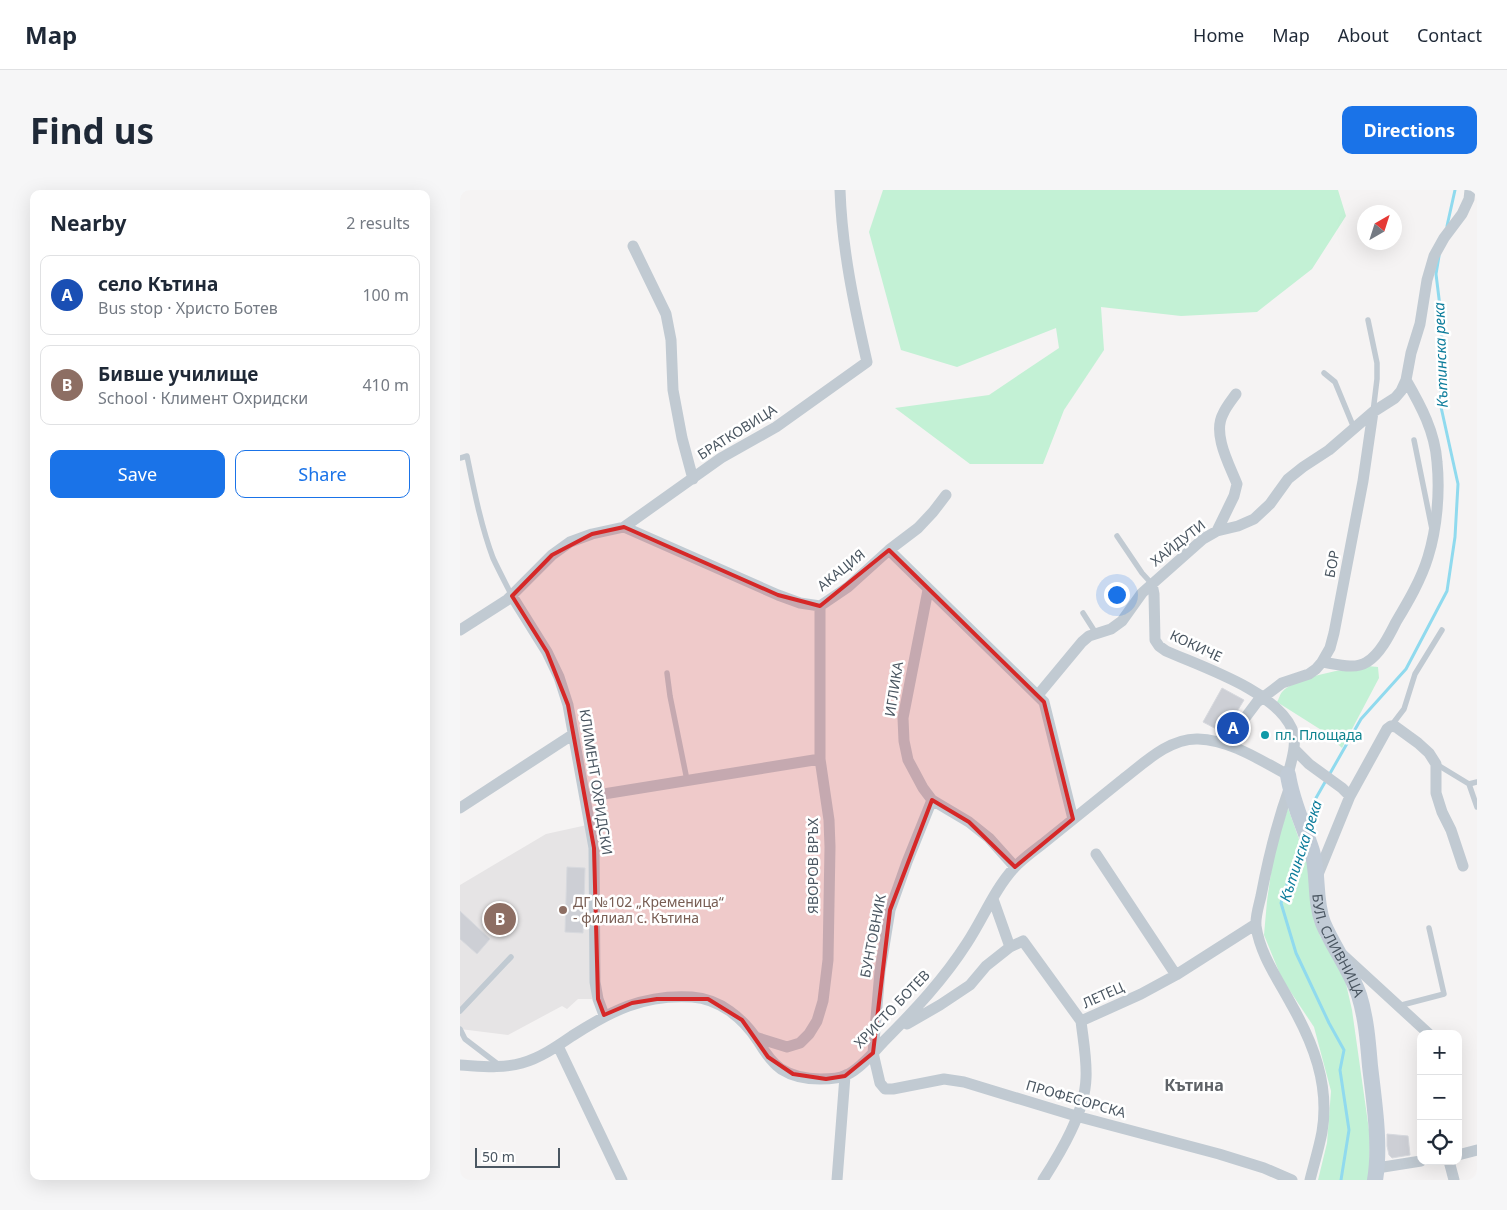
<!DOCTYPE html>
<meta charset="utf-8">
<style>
:root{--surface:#fff;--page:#f6f6f7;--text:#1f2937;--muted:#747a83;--line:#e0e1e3;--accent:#1a73e8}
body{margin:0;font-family:"Noto Sans",sans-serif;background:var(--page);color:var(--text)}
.controls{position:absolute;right:15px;bottom:15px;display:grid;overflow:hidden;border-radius:10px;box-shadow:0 5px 20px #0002}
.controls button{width:45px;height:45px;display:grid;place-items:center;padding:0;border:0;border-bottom:1px solid var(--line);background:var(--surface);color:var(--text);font:25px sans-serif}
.compass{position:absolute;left:897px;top:15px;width:45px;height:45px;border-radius:50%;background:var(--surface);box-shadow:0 5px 20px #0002;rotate:39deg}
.scale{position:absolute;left:15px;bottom:12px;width:85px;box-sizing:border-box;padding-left:5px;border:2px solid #4a5661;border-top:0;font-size:14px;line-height:18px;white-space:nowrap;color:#4a5661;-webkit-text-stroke:4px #fff;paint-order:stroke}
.you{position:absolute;left:656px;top:404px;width:18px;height:18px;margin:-12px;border:4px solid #fff;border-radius:50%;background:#1a73e8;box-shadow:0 0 0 8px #1a73e833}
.badge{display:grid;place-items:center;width:32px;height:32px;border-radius:50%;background:var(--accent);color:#fff;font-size:16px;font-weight:700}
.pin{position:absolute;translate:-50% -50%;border:2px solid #fff;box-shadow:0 1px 5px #0006}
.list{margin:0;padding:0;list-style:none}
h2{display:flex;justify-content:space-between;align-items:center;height:65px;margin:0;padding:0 20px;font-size:21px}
h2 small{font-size:16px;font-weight:400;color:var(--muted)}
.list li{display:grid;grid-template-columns:32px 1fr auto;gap:15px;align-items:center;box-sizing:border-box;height:80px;margin:0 10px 10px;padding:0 10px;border:1px solid var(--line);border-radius:10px}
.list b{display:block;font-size:19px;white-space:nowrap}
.list p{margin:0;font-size:16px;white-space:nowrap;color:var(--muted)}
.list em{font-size:16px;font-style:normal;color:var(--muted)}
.actions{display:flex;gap:10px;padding:15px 20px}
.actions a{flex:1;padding:11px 0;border:1px solid var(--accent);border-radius:10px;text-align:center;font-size:18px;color:var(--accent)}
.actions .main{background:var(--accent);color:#fff}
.icon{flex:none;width:28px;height:28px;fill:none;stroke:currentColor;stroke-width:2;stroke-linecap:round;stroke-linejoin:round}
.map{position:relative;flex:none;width:1017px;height:990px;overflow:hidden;border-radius:10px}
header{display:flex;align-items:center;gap:30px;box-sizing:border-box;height:70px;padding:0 25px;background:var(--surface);border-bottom:1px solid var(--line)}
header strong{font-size:24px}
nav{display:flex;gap:28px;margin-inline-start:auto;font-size:18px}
.intro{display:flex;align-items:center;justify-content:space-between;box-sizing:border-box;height:120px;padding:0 30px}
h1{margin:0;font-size:35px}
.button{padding:12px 22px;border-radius:10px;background:var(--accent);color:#fff;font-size:18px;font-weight:700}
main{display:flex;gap:30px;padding:0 30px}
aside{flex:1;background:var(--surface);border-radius:10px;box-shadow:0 5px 20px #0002}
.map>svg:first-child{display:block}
</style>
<header>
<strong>Map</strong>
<nav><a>Home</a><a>Map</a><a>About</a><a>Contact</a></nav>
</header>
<div class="intro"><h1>Find us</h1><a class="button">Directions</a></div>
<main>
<aside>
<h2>Nearby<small>2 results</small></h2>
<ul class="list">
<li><span class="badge" style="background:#1a4fb4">A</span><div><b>село Кътина</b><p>Bus stop · Христо Ботев</p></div><em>100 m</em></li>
<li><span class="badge" style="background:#8d6e63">B</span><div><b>Бивше училище</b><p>School · Климент Охридски</p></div><em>410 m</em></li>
</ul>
<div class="actions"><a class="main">Save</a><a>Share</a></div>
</aside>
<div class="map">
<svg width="1017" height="990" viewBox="0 0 1017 990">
<rect width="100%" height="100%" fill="#f5f3f3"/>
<path fill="#e6e4e5" d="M127,635L131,677L132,809H118L107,819L102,816L48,845L0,839V695L86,644Z"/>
<path fill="#c3f1d5" d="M423,0H878L886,26L852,79L797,122L721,126L641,117L644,160L604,220L583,274H510L435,218L529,205L599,158L596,138L497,177L441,160L409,42Z
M907,476L918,477L919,488L882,558L866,543L817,512C819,509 820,504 822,502C836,486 886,479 907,476Z
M828,618L851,683V717L860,746L884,785L892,820L910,947L909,990H858L867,953L871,901L854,837L822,789L804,745L807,711L814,661Z"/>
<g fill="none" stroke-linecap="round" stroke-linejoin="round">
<path stroke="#90daee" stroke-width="3" d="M987,36L995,0
M847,631L852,615L901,529L946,479L987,401L995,347L998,294L981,217L982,133L976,84L979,66
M842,648L821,713L836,763L869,833L884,860L880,880L889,940L881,990"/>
</g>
<path fill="#cdcfd5" stroke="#d7d9de" d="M762,498L784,510L764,543L743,532Z
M107,677L125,678L123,743L105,742Z
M0,721L30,749L17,764L0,749Z
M927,944L948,946L950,965L932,968L929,965L927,956Z"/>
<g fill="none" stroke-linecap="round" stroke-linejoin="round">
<path stroke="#c1cad2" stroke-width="5.5" d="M908,130L917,173V189L913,222
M864,183L875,192L894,238
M954,250L972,339
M0,268L7,266C14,300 21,336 33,368C39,381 46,394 52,406
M657,346L682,383L692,394
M623,423L637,445
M207,483L210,506L227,590
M931,536L944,519L955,484L982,440
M976,574L1009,594L1017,592
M1009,594L1017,617
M938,816L984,804L969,738
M0,821L51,767
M0,839L5,849L39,875"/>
<path stroke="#c1cad2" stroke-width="11" d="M173,56L206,124L211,150L213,200L222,248L233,289
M164,337L261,268L316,237L407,172C394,115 382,59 380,0
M757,341L774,306L777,294C770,276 752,244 763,224C766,217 771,211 776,204
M429,360L584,512L613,629
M468,400L443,528L444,551L448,570L463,598L472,610L509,632L529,648L555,677
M52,406L87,462L99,487L108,515L134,658L135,792L138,809L144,825
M0,440L47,410L92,365L110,352L132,344L164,337L318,405L340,413L360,416L388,397L429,360L458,338L473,322L486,305
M862,472C876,474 895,480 907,472C920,464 929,446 936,432C948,412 961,390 968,367C977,338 980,302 977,272C975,242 961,216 946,190
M578,505L622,452L629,446L651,439L662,431L682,403L743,349L757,341L778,336L794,329L810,314L828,289L843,277L869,260L913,222L935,208L941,201L946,190L951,163L960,134L967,90L974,66L984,48L1002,24L1009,9L1010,0
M774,557L785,528L797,512L822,493L849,484L856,479L862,472L870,458L874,443L903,291L913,222
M834,559L849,574L882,598L890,606
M830,596C817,632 808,669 801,706C799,715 795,727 796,736C800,764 817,788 830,812C853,852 870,895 862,942C859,958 854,974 850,990
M125,607L360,569
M472,610L447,672L430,720L420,781L413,863L420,893L425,899H433L484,889L504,892L616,926L759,964L804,978L832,990
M0,618L112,545
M636,664L716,785
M857,687L890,606L927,539L931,536L936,537L958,553L969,563L976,574V603L982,622L991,640L1003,676
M533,709L550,757
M883,765L969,844
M621,831L681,804L716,785L796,734
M447,834L480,815L510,795L526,776L550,757L563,751L621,831
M295,847L327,857L340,853L349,844L357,831L363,811L368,770L370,657L369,630L360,569V416
M98,856L162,990
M0,875C20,876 42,879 62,873C80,868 96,857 112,846C151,821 183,804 232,807C260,809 283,828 298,851C304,861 311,872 321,879C332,886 347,889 360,889C368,889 379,889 386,885C399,880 414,862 424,851C455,820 484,789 507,753C523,729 534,700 554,678C563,668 575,660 585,652C611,631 636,611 662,590C683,574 709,548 738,549C770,550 800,570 828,585C831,571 838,553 832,539C816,501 742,477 706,461L699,456L695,450L694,404L692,394
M998,965L1017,960
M989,971L994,990
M917,978L961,971
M377,990L385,886
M583,990C601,962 625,922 626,888C627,869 623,849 621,831"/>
<path stroke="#c1cbd6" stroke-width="16" id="s1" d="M828,585C832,612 844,636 852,661C859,684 854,710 863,733C873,757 890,779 899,805C906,827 908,852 910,876C914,911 921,955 915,990"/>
</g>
<path fill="#d62828" fill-opacity="0.2" stroke="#d62828" stroke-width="4" stroke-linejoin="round" d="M164,337L318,405L360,416L429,360L584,512L613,629L555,677L509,632L472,610L430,720L413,863L385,886L366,889L333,884L308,867L282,830L248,809H197L172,813L144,825L138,809L134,658L108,515L87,462L52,406L92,365L132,344Z"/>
<circle fill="#0f9aa8" stroke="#fff" stroke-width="2" cx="805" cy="545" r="5"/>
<circle fill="#8d6e63" stroke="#fff" stroke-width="2" cx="103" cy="720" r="5"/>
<g text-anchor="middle" stroke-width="5" stroke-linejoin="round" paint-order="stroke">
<g font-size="14" fill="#4a5661" stroke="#fff">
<text transform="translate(277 242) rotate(-32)" y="5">БРАТКОВИЦА</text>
<text transform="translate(718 353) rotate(-38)" y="5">ХАЙДУТИ</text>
<text transform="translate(872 374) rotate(-79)" y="5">БОР</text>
<text transform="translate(381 380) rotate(-39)" y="5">АКАЦИЯ</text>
<text transform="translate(736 456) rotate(25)" y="5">КОКИЧЕ</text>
<text transform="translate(434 499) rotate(-81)" y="5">ИГЛИКА</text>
<text transform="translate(136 592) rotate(81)" y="5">КЛИМЕНТ ОХРИДСКИ</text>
<text transform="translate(353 676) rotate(-90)" y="5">ЯВОРОВ ВРЪХ</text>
<text transform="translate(413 746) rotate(-79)" y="5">БУНТОВНИК</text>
<text dy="5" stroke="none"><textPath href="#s1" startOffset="179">БУЛ. СЛИВНИЦА</textPath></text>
<text transform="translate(643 805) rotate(-24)" y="5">ЛЕТЕЦ</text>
<text transform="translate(432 819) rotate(-46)" y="5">ХРИСТО БОТЕВ</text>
<text transform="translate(616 909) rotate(16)" y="5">ПРОФЕСОРСКА</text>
</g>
<g font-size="14" fill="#0d838f" stroke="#fff" text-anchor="start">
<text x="815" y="550">пл. Площада</text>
</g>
<g font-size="14" fill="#785e54" stroke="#fff" text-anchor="start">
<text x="113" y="717">ДГ №102 „Кременица“<tspan x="113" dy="16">- филиал с. Кътина</tspan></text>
</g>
<g font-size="15" font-style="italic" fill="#0c7c9b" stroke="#fff">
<text transform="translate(981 165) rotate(-92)" y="5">Кътинска река</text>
<text transform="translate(841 661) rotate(-72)" y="5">Кътинска река</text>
</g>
<g font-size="16" font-weight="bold" fill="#5f6368" stroke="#fff">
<text x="734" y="901">Кътина</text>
</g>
</g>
</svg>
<div class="controls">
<button>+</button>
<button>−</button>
<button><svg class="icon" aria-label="locate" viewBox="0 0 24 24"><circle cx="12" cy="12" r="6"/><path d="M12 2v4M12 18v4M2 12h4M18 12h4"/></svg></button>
</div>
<svg class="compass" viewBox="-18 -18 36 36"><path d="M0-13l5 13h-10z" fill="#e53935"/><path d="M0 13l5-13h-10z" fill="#747a83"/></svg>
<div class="scale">50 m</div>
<div class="you"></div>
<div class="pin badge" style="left:773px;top:538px;background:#1a4fb4">A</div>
<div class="pin badge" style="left:40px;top:729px;background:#8d6e63">B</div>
</div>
</main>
